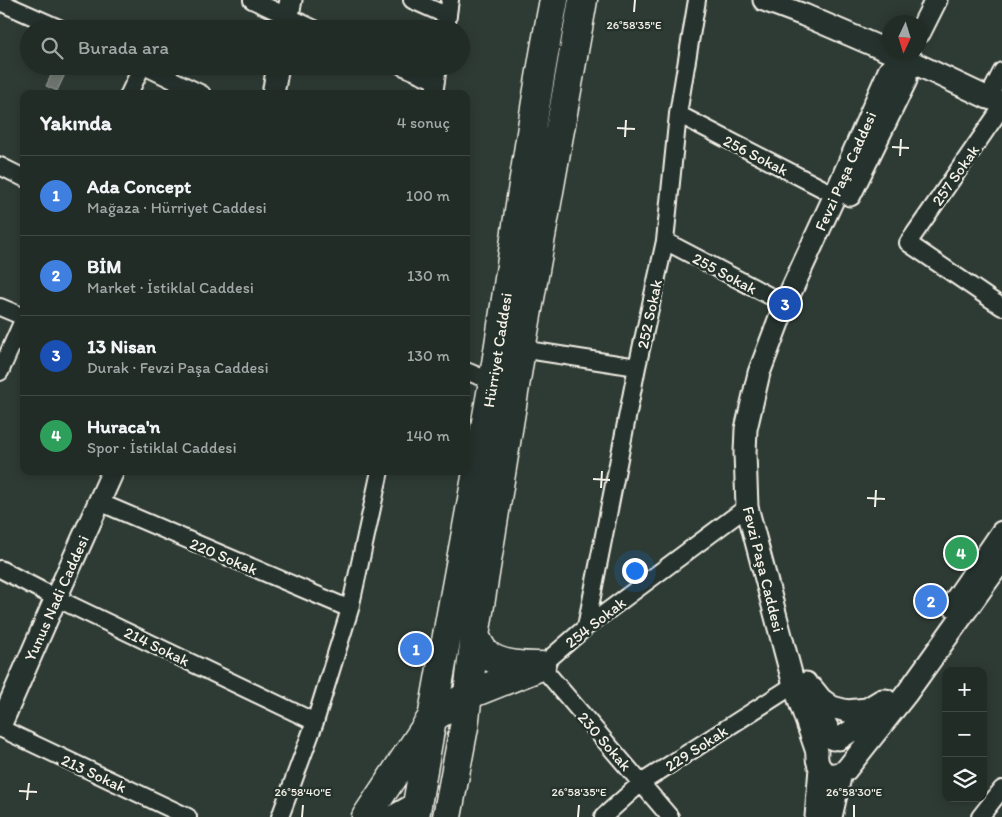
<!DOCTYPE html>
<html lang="tr">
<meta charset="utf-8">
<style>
:root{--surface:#222c27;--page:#2a342f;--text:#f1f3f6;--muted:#a2a7a7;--line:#3f4844;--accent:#ff9aa2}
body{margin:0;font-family:Itim,sans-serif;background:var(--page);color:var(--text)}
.controls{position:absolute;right:15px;bottom:15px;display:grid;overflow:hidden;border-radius:10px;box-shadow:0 2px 12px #0003}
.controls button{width:45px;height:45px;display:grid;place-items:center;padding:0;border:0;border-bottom:1px solid var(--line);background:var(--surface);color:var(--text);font:25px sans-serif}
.compass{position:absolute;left:882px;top:15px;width:45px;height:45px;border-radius:50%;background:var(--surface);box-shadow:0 2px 12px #0003;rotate:184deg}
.you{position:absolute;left:634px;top:570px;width:18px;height:18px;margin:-12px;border:4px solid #fff;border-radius:50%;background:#1a73e8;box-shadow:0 0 0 8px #1a73e833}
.badge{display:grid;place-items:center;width:32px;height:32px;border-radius:50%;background:var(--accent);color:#fff;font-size:16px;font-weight:700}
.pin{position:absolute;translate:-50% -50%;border:2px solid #fff;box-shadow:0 1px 5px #0006}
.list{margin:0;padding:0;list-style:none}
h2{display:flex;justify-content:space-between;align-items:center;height:65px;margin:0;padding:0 20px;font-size:21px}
h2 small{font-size:16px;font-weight:400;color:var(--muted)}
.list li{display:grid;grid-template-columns:32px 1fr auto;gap:15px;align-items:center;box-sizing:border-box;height:80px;padding:0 20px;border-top:1px solid var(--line)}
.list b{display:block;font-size:19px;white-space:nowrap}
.list p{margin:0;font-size:16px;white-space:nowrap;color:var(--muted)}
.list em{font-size:16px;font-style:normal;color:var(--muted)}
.icon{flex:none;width:28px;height:28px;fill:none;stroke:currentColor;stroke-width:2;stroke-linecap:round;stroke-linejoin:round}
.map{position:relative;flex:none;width:1002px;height:817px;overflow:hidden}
.search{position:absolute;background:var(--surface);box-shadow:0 2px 12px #0003;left:20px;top:20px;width:450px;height:55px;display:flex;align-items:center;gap:12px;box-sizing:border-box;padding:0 18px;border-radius:28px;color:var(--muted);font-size:19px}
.panel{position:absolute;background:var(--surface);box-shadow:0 2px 12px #0003;left:20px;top:90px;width:450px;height:385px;border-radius:10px}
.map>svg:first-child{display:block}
</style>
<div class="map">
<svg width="1002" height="817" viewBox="0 0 1002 817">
<rect width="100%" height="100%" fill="#2e3b34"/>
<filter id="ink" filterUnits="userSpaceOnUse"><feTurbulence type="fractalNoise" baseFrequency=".02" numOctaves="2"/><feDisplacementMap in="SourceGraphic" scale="10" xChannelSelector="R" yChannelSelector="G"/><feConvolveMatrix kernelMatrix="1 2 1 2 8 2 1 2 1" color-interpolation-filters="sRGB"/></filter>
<g filter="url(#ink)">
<path fill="#6f7770" stroke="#a4a8a0" d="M55,67L66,72L57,91L46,86Z"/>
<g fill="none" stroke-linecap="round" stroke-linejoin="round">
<g stroke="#f4f1e8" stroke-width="20">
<path id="minor" d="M252,0L315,29
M412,0L448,16
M0,2L61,29
M446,29L450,0
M144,66L202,94
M402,66L436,81
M129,94L142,66
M434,94L438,66
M988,98L1002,71
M1002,107L908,243L1002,307
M678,114L835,195
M0,166L24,178
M665,241L785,304
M0,307L24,317
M521,349L637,367
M466,371L493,382
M0,372L24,318
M99,502L350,609
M0,569L56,598L315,722
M586,627L637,367L665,241L678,114L697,0
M0,728L188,817
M280,817L315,722L350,609L380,471
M603,817L641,783L794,685
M670,817L541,666L586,627L747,507
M980,817L1002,789"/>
</g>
<g stroke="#f4f1e8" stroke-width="25">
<path id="tertiary" d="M764,0L804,15L890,52
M285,29L291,0
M920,32L936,0
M909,52L906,58L889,71L835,195L785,304L759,373L746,429L745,453L747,507L794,685L817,752C815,771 830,780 846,770L907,693L1002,560
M895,54L988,98L1002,102
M273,94L278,66
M850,195L906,80V58
M952,605L1002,532
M806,683L813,699L833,739
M813,689L821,699L832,707L847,711L867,709L882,700
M0,726L56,598L113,471
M839,739L869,719L886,700
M392,817L417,803
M816,817L820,768
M831,817L841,773"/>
</g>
<g stroke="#f4f1e8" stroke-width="31">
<path id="trunk" d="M475,636C478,641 480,646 483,650C494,665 520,666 537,666
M366,817L431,719L468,695L541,666
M415,817C439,672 468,527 493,382C514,255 529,127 554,0
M447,817L464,727L475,636L521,349L583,0"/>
</g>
<use href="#minor" stroke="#26332d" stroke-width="16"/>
<use href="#tertiary" stroke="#26332d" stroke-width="21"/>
<use href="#trunk" stroke="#26332d" stroke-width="28"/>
</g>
</g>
<path fill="none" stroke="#f4f1e8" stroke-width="2" d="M634,12L635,0M617,128L635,129M625,137L626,120M892,147L909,148M900,156L901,139M593,479L610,480M601,488L602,471M867,498L885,499M875,507L876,490M19,791L37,792M27,800L29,783M302,817L303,805M578,817L579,805M854,817V805"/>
<g text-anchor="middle" stroke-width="5" stroke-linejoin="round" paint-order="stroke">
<g font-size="16" fill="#f4f1e8" stroke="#26332d">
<text transform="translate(756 155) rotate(27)" y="6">256 Sokak</text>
<text transform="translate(845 171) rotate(-66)" y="6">Fevzi Paşa Caddesi</text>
<text transform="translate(955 175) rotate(-55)" y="6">257 Sokak</text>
<text transform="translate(725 273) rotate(28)" y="6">255 Sokak</text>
<text transform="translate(649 314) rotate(-78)" y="6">252 Sokak</text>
<text transform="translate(497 350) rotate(-81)" y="6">Hürriyet Caddesi</text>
<text transform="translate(224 556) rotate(23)" y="6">220 Sokak</text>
<text transform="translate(764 569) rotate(76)" y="6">Fevzi Paşa Caddesi</text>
<text transform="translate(56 598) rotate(-66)" y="6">Yunus Nadi Caddesi</text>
<text transform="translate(595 622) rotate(-38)" y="6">254 Sokak</text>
<text transform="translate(157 646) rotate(26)" y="6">214 Sokak</text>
<text transform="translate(605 741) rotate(49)" y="6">230 Sokak</text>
<text transform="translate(696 748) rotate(-33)" y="6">229 Sokak</text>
<text transform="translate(94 773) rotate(25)" y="6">213 Sokak</text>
</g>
</g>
<g font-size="12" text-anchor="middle" fill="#f4f1e8" stroke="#26332d" stroke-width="5" stroke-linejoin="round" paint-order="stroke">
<text x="634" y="29">26°58'35"E</text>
<text x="303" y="796">26°58'40"E</text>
<text x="579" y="796">26°58'35"E</text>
<text x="854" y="796">26°58'30"E</text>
</g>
</svg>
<div class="controls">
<button>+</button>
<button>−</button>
<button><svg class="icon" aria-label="layers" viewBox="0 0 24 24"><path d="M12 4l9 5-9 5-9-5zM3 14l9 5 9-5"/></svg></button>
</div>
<svg class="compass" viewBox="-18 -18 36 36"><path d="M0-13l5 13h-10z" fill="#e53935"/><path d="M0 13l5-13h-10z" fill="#a2a7a7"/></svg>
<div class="you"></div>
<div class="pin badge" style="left:416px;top:649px;background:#3f7fe0">1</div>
<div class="pin badge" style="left:931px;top:601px;background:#3f7fe0">2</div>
<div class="pin badge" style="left:785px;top:304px;background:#1a4fb4">3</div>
<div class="pin badge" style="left:961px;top:553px;background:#2e9e5b">4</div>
<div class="search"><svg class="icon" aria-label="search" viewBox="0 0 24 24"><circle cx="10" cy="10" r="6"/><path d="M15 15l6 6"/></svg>Burada ara</div>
<section class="panel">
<h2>Yakında<small>4 sonuç</small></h2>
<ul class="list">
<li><span class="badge" style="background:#3f7fe0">1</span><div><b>Ada Concept</b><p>Mağaza · Hürriyet Caddesi</p></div><em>100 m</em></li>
<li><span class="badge" style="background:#3f7fe0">2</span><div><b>BİM</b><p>Market · İstiklal Caddesi</p></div><em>130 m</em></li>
<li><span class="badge" style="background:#1a4fb4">3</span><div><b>13 Nisan</b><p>Durak · Fevzi Paşa Caddesi</p></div><em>130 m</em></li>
<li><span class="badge" style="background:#2e9e5b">4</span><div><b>Huraca'n</b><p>Spor · İstiklal Caddesi</p></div><em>140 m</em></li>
</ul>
</section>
</div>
